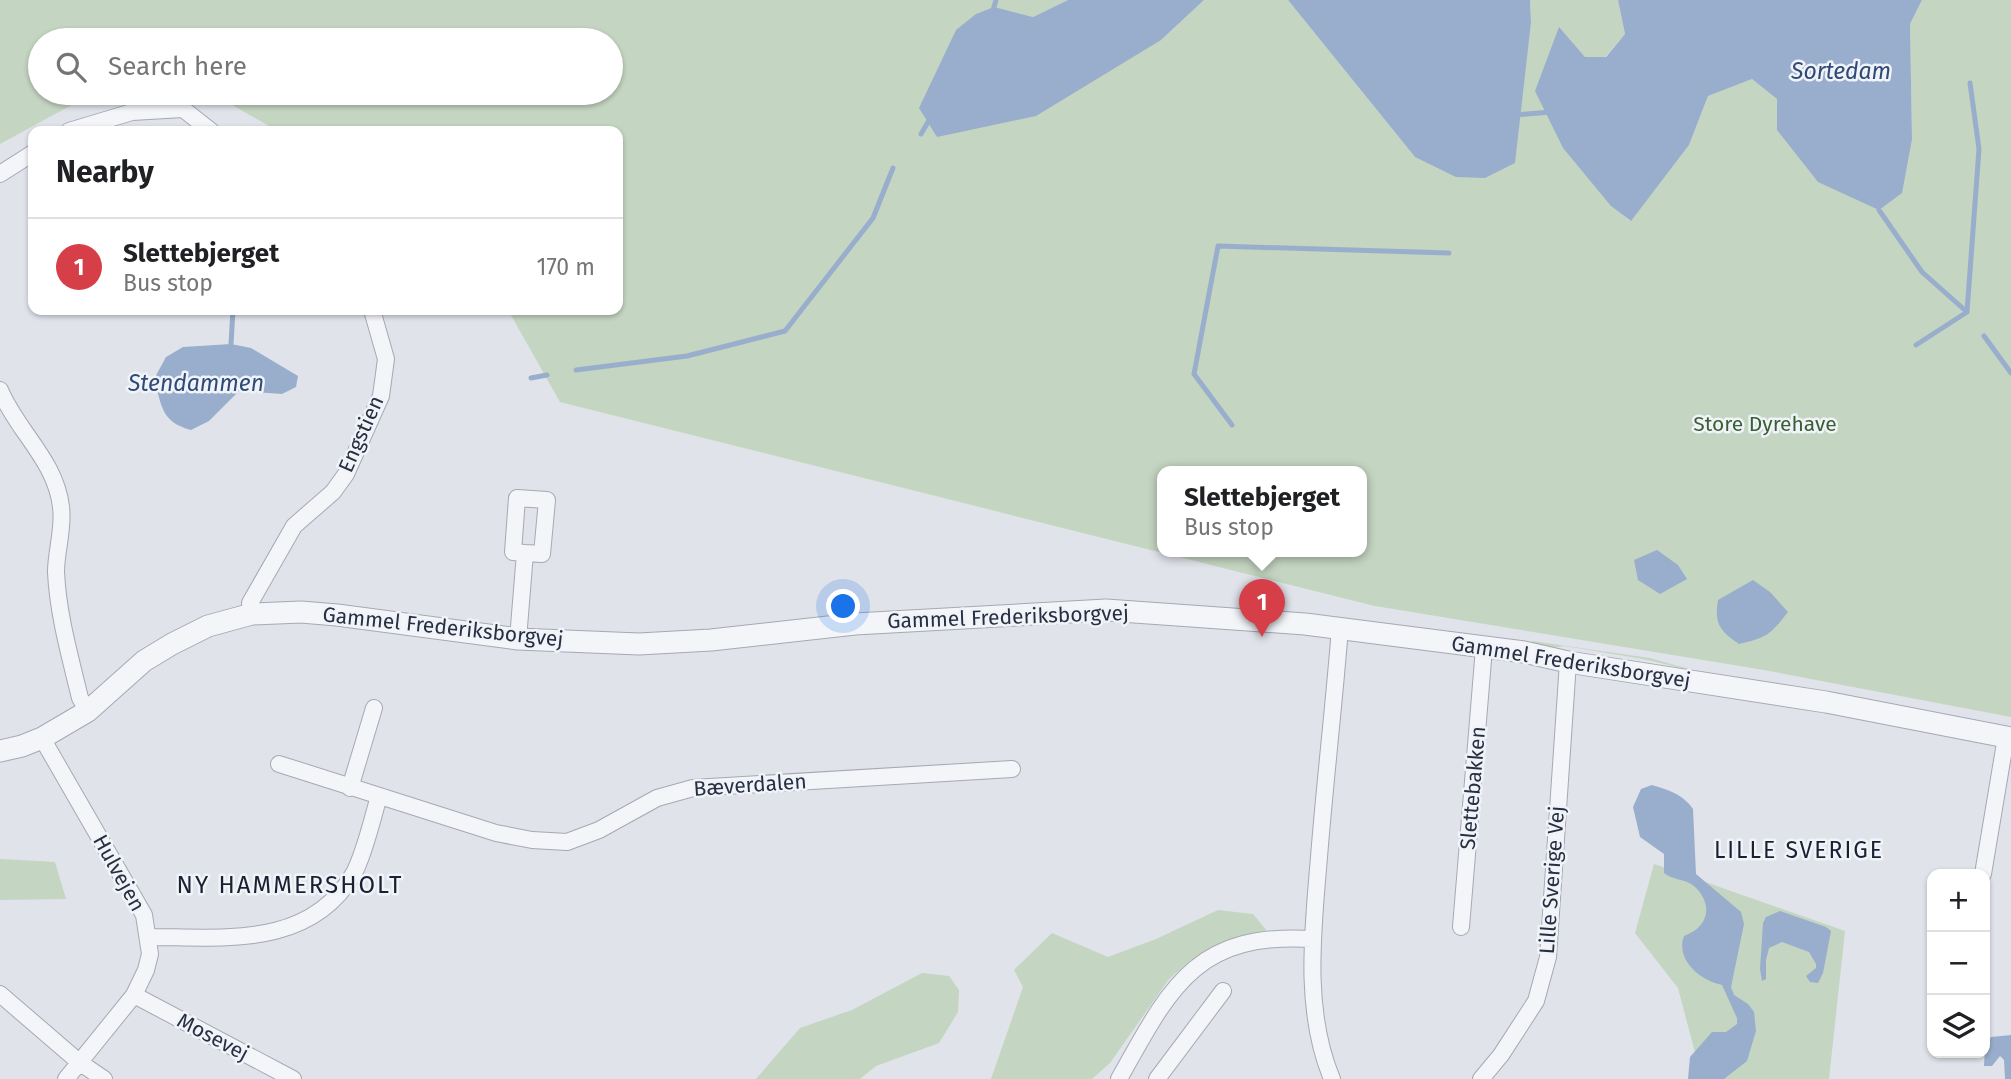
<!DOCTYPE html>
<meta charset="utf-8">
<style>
:root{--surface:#fff;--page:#f2f2f2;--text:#202124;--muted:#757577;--line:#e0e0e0;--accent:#d63e48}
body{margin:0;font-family:"Fira Sans",sans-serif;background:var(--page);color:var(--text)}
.controls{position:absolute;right:21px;bottom:21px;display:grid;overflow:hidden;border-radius:14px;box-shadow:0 2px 5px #0004}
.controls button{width:63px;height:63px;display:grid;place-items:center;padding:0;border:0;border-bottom:2px solid var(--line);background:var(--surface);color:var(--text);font:35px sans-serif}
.you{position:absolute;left:844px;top:607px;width:24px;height:24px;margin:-18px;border:5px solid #fff;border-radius:50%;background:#1a73e8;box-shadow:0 0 0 10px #1a73e833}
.badge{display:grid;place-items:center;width:46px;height:46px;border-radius:50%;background:var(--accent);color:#fff;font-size:23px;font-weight:700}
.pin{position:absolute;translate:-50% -58px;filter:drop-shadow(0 2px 4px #0008)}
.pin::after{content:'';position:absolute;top:37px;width:24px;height:21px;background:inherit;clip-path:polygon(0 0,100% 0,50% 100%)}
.popup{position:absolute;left:1157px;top:466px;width:210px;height:91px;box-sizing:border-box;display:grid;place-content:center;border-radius:14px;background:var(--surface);filter:drop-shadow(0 2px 5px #0005);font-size:23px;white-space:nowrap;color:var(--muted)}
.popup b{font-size:26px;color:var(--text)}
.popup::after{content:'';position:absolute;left:50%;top:100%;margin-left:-14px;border:14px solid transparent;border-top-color:var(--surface)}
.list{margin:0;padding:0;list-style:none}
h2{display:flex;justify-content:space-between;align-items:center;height:91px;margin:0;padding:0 28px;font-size:30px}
h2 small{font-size:23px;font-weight:400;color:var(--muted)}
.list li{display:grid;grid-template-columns:46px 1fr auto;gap:21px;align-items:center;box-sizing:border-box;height:98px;padding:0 28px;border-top:2px solid var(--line)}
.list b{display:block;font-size:26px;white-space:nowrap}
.list p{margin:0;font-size:23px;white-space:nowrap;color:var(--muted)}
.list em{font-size:23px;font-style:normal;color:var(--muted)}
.icon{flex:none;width:38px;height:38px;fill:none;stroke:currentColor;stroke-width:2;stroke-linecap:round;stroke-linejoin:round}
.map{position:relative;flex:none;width:2011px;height:1079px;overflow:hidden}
.search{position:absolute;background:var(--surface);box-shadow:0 2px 5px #0004;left:28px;top:28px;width:595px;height:77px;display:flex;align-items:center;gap:18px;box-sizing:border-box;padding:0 24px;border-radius:38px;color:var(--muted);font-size:26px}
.panel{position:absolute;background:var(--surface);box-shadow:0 2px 5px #0004;left:28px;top:126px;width:595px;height:189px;border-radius:14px}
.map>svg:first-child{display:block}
</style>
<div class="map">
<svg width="2011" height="1079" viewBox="0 0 2011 1079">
<rect width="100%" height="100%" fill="#e0e3ea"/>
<path fill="#c4d5c1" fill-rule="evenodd" d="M0,0H1068L1033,17L994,8L976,14L1161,40L1204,0H1288L1415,157L1528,33L1531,22L1530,0H1618L1625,34L1605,57H1585L1559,28L1612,206L1630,221L1689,145L1708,96L1752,79L1777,99V130L1912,139L1910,24L1922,0H2011V717L1764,670L1375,606L560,402L508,310H618V131H278L232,105L189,93H611V40H40V93H129L79,101L0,144ZM1162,471H1362V551H1162Z
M1532,641L1650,658L1699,672L1643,659L1577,648L1563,646L1554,648L1531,643Z
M0,859L55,862L66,899L0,900Z
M1654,864L1845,931L1829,1079H1702L1678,988L1635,933Z
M1218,910L1253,914L1267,931L1191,960L1169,979L1110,1063L1092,1079H991L1023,987L1014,970L1052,933L1108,957L1156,939Z
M922,973L949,976L959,990L958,1012L939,1043L876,1066L860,1079H756L800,1028L852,1010Z"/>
<path fill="#99aecc" d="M1068,0H1204L1161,40L1036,116L937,137L919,108L956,30L976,14L994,7L1033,17Z
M1288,0H1530L1531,22L1515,163L1485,178L1456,177L1415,157Z
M1618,0H1922L1910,24L1912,139L1902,193L1879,210L1818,182L1777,130V99L1752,79L1708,96L1689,145L1631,221L1611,206L1563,148L1535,91L1559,27L1585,57H1606L1625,34Z
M231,344L251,348L298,376L296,387L282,394L239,391L209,421L191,430C161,422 162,406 154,379L166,357L183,347Z
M1657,550L1678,565L1687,579L1660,594L1638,580L1634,560Z
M1753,580L1770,592L1788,612C1771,634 1767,638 1739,644C1720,631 1714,624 1718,600Z
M1652,785C1668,790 1683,794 1693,809L1696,874L1741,912L1744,924L1731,987L1734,995L1748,1004L1754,1012L1756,1031L1747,1061L1724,1079H1688L1690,1057L1712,1032H1726L1737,1024V1018L1722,985C1701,981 1675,960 1684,936C1708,928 1714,905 1695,887C1686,878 1673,881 1664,873V854L1640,837L1633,807L1641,789Z
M1780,911L1826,927L1831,931L1823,973L1818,983L1810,982L1806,976L1816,968V964L1809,952L1782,942L1769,948L1766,960V979L1762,981L1760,969L1763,923L1766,917Z
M2011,1035V1079H2005L2004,1060L2000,1056L1992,1066H1984L1985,1047L1991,1037Z"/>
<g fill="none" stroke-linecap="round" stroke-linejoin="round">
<path stroke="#99aecc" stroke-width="5" d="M992,14L996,0
M1515,115L1551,112
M921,134L931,117
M1879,210L1922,272L1967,312
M1967,312L1979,149L1970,83
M1984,336L2011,373
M231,344L233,310
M1916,345L1967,312
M576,370L687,356L785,331L873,218L893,168
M531,378L547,375
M1232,425L1194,374L1218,246L1449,253"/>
<g stroke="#a5a9b5" stroke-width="18">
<path id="minor" d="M69,131L132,112L183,109L211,131
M0,174L33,153
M0,390C17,431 56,461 61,507C64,528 56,551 56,572C58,615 70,656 80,698L88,711
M252,614L250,603L294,526L333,492L346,474L381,396L386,359L372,310
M518,639L525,553L513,552L517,498L547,500L542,554L525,553
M42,738L144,915L150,954L146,970L134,995L66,1079
M279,764L496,833L532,840L567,842L599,830L657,798L693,788L1012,769
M350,788L374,708
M1983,874L2006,737
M1461,927L1484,648
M149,937C223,937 310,949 354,873C365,852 372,820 379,796
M0,994L79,1062L104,1079
M134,995L293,1079
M1119,1079C1170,988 1195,932 1312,939
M1157,1079L1223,991
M1332,1079C1303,1010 1313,930 1319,857C1325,781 1334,705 1340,628
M1481,1079L1501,1055L1536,1001L1548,957L1568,662"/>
</g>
<g stroke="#a5a9b5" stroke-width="23">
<path id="tertiary" d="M0,751L22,746L42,738L88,711L144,661L172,644L208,626L252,614L301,612L337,615L518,639L639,644L711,640L855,624L1106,610L1305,624L1524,652L1568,662L1826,702L2011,738"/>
</g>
<use href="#minor" stroke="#f3f5f8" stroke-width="16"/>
<use href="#tertiary" stroke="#f3f5f8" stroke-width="21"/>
</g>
<g text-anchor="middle" stroke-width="5" stroke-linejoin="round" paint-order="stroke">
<g font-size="21" fill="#395f34" stroke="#f0f3f7">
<text x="1765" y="431">Store Dyrehave</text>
</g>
<g font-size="21" fill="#282f43" stroke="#f0f3f7">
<text transform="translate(361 434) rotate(-66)" y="7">Engstien</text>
<text transform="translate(1008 617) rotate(-2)" y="7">Gammel Frederiksborgvej</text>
<text transform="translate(443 627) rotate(6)" y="7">Gammel Frederiksborgvej</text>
<text transform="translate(1571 662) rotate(9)" y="7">Gammel Frederiksborgvej</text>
<text transform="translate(750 785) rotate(-4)" y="7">Bæverdalen</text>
<text transform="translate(1473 788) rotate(-85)" y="7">Slettebakken</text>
<text transform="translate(119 873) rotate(61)" y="7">Hulvejen</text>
<text transform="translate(1552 880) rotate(-86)" y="7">Lille Sverige Vej</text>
<text transform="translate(213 1037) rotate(28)" y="7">Mosevej</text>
</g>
<g font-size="23" font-style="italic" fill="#2f4a79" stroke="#f0f3f7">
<text x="1841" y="79">Sortedam</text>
<text x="196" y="391">Stendammen</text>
</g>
<g font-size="23" letter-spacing="2" fill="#1a2033" stroke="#f0f3f7">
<text x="1799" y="858">LILLE SVERIGE</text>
</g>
<g font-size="24" letter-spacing="2" fill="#1a2033" stroke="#f0f3f7">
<text x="290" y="893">NY HAMMERSHOLT</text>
</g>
</g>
</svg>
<div class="controls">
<button>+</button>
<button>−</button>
<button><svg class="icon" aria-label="layers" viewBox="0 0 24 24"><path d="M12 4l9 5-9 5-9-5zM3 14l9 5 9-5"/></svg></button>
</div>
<div class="you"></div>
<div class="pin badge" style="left:1262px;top:637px">1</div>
<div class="popup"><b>Slettebjerget</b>Bus stop</div>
<div class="search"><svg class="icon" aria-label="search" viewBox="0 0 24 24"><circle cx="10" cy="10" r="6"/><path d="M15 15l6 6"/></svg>Search here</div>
<section class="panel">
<h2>Nearby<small></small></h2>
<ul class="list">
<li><span class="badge">1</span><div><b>Slettebjerget</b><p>Bus stop</p></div><em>170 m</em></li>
</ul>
</section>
</div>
